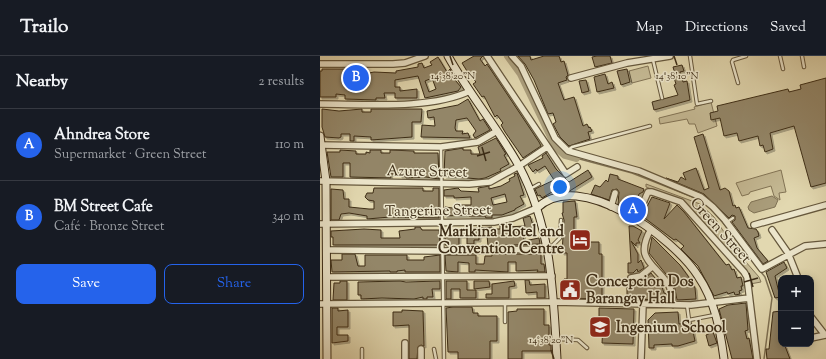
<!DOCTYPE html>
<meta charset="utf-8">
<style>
:root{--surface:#171b24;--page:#242831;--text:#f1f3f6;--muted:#9ea1a6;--line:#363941;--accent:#2563eb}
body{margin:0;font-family:"Sorts Mill Goudy",serif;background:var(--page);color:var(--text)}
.controls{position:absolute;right:12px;bottom:12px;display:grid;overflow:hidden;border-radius:8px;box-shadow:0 2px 10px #0003}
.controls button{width:36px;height:36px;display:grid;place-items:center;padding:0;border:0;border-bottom:1px solid var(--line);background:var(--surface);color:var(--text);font:20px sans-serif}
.you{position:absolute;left:240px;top:131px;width:14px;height:14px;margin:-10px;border:3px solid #fff;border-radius:50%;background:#1a73e8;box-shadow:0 0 0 6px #1a73e833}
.badge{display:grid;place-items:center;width:26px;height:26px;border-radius:50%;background:var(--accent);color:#fff;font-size:13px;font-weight:700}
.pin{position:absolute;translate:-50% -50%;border:2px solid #fff;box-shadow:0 1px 4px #0006}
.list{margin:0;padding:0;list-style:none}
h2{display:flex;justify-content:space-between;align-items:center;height:52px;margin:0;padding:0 16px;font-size:17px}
h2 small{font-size:13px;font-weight:400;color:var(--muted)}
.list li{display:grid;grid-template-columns:26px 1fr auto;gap:12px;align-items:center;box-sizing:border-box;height:72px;padding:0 16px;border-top:1px solid var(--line)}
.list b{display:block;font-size:15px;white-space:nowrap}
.list p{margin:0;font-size:13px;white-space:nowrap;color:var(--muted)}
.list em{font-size:13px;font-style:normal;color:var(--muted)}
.actions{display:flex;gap:8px;padding:12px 16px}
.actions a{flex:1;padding:9px 0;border:1px solid var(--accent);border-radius:8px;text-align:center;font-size:14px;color:var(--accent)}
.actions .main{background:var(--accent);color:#fff}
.map{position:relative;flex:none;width:506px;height:303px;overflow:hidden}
header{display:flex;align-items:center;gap:24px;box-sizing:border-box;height:56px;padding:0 20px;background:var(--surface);border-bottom:1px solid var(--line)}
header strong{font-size:19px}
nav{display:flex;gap:22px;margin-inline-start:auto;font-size:14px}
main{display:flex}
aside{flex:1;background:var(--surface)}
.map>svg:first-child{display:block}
</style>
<header>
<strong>Trailo</strong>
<nav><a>Map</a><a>Directions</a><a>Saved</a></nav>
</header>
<main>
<aside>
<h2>Nearby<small>2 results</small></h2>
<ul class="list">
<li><span class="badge">A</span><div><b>Ahndrea Store</b><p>Supermarket · Green Street</p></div><em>110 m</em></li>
<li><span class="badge">B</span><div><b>BM Street Cafe</b><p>Café · Bronze Street</p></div><em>340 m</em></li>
</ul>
<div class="actions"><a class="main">Save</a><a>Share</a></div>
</aside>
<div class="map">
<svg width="506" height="303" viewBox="0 0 506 303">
<defs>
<filter id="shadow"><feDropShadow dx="2" dy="2" stdDeviation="0" flood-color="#0004"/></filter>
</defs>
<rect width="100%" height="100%" fill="#e2d8b0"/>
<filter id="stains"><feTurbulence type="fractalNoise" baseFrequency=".005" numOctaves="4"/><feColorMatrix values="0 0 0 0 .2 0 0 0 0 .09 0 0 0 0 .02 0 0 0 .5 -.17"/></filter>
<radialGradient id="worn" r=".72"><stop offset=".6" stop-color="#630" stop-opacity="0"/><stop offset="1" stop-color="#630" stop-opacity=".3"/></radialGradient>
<path fill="#c6bb96" stroke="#827456" d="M328,10L331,22L312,27L309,15Z
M391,46L397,70L378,77L375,68H369L367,63L340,68L339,62L375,53L374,51Z
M461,114L466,136L459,137L460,144L454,140L451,130L430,136L429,138L422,140L416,127Z
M326,128L380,148L394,161L418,197L439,221L441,226L430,228L429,218L362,145L326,131Z"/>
<path fill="#aa9e7c" stroke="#7e7154" d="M452,140L458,144L455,151L434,157L429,154L428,151L431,146Z"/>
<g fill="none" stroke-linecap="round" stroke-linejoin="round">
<path stroke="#7e7154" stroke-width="1.5" d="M256,102L312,117L383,145
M397,159L445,221L452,242L444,303"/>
<path stroke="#aa9e7c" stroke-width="8" d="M188,0L201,18L236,91L245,99L256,102"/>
</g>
<path fill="#938667" stroke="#3d2d17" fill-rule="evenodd" filter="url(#shadow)" d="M154,0H163L160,3L165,10L167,8L219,86L221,90L203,102L185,76L181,69L183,67L177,59L175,61L164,40L162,41L153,28L156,26L150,20L142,7Z
M198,0H210L211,4L224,0H239L241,6L244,5L248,19L246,21L247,24L238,27L244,44L254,41L263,70L267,68L269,72L270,71L272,75L268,76L270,83L249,90L240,81L233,68L236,66L233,57L228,58L214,24L205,8Z
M277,0H290L292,7L275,11L272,1Z
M118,1L127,16L130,13L132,17L130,18L141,31L138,35L105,42L98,20L75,24V31H80V35L97,33V42H75V37H64L65,42H56V44L25,43V39L16,38V41H0V15H2V13H30V15H39V19L54,16L76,17V15L98,11V8L102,7L104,12L112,9L110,6ZM112,22L116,33L109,36L105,25Z
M362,9L364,15L360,16L363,26L367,25L370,44L334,54L332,46L358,39L354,29L356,28L353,19L355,18L353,11Z
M307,13L310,26L301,29L297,15Z
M285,18L288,28L292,26L294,32L277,36L274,21Z
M506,22V127L491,131L474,70L450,77L453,93L445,96L443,89L440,90L438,80L419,85L417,77L404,80L400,62L391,64L390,57L398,55L397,50L468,33L469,36L481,33L480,29Z
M266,24L269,35L262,37L259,25Z
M148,43L160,65L163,63L170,74L155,82L153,79L156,75L147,62L136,64L135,72L136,75H143L142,78L148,77L150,82L101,81L102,69L115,70L114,61L108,62L107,55L138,49Z
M2,53L19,55L42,53V56H51V53H102L101,66H92V81L51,84V81L34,80V85H30V78H21V81L19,82L5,81L2,71Z
M383,78L400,134L405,132L409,135L413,150L415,149L416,152L419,151L428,172L436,173L438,176L439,180L434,182L437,192L448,205L443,208L412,166L415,164V160L412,159L409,162L384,138L346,122L358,126L361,121L366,124L363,117L376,112L384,134L389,132L374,81Z
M176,82L186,98L184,99L189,108L180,113L181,115L165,122L159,123L124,120L125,95L143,92V94H151V98H160L158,91Z
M20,94L36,95V98H46V96L50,97V94H61V97H70V94L94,95V97H118L119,123L106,121L86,122V120H80V118H70L71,122L30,121V107H23V121H11L7,96H20Z
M226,97L236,113L249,126L268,114L272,121L248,136L244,134L239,136L237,133L222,142L220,139L218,140L215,133L234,124L225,110L217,115L216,113L213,116L208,109L223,102L222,100Z
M197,117L204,139L200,140L204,148L195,153V154L182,159H172V162H166L165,160H149V159L125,160V151L140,153L139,149H151V141L134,142V140H124V134L138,132L141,135L159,136L158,132L169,130V133L181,130L190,125L189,123L195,120L194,118ZM185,138L187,146L173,149L171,142Z
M290,118L298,120V123L324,133L323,136L319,138L313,155L298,148L299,136L297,133L292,134L289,144L271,138L275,129L280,131L286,124L288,126Z
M54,132H103V135H113V132H119V162L70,161L47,163V160L29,157L21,158L19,164H11V133L23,134L24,143H29V151L49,153H54V145L48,144L45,141L47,137H53Z
M332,141L350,147L344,163L357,149L364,156L406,209L409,208L412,214L414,213L417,222L421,221L423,230H421L422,234L419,235L420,238L415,239L414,236L408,238L407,236L394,240L378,210L361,193L364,190L356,183L354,184L322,160Z
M255,145L257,161H254V186H279V198H282V243L244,242V223H247V197H242L244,164L242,157H243V146Z
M210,160L214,172L203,175L204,185L219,182L220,188L168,190L167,179L159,180V184H154V188H147V180H139V190L125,189V174L172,171V173H180V169L183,168H186V171L205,170L203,162Z
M309,170H313L322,175L318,184L320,187H316V190L311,185L318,198V207L321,204L324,212L318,216L317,213L313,217H308V207H311Z
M95,171H100L102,174H119L120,189H13V181H11V175L44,173L61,174V182H80L79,175L95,173Z
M332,181L360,209L368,220L375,232L376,243L357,244L354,228L329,197Z
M22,198H35L38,210H45V199H87V204H104V201L120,199V216H85V214L77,215V216H70V215L12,216L11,204H22Z
M172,198H221V208H224L225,216H217L218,214L196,215V206H188V216L155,214V216H149V207L138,206V216L126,215L125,199H156V208H164L165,200H172Z
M464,206L467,212L455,220L460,241L455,242L446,216Z
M331,217L342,231L344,237L347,238L348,244L307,243V227L315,226L310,235Z
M205,224H209L210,229L225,228V242H217V236L206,237Z
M20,225H27V244H13L14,227H20Z
M80,225L86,226L120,225V233H112L113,241H107V243H103V241L94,243L62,242L41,243V239H38V226Z
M126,225H147V234H156V242H140V233H131V243H126Z
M154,225H169L170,231L154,233Z
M194,225L195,230L189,231V242H166V238H172V228Z
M426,247L428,274L425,275L427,283L429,282L433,303H412L399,253L408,249Z
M133,251H152L153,257H158V260H177V285H170V303H138V296H128L126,252Z
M12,252H18V255L28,254V271H17V279H28V285L12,287Z
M279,252L314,253L313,288L282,287L283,269L279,268Z
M197,253H224V269H229V289H231V295H202V303H188V256L197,255Z
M82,254L103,255L104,290L101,289L98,291L97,303H89V269L73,270V256H82Z
M461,255V288L465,290L470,303H447L446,293H449L453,256Z
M358,256L359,268L371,266L375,285L358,290H352V288L334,289V292H329L328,264L335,257Z
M393,276L397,287L389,290L386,279Z"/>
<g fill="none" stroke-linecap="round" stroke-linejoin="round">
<g stroke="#66583d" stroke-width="4.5">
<path id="lane" d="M370,0L377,48L391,45
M460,0L463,13
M482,0L484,11
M333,4L342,42
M418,27L412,6L413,4L426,0
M121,92L124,303
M248,94L252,91L330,70
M210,133L219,128
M407,166L413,162
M229,193L240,182L241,164
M367,249L369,264L395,259
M185,266V247
M237,283L258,284L267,292
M42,293V303
M114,293L116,303"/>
</g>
<g stroke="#66583d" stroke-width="8">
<path id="street" d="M167,0L246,118L257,111
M192,0L201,10L235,82L248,95L319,115L381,141L393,151L405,164L442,213L485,190L506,188
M0,8H73L85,7L105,0
M251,22L307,7L350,0
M0,48C45,48 110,54 150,35
M0,89L121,91L158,86L177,75
M0,125L149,128L170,126L199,110L227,91
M291,151L295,137
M316,163L328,136H332L361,146L424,216L427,221L437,303
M0,168L174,166L193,162L217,152
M434,169L506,149
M331,173C314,203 333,206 348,228C352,234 352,242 353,249
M452,174L468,197L478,222
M7,194L123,195L228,193
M7,221L232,220
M311,222L321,220L332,211
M0,248L234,246L371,249L429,242
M491,261L505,279
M491,282L506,279
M85,287V303
M101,293V303
M321,303L323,249"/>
</g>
<g stroke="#3d2d17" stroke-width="9">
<path id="secondary" d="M128,0C149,38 178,72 199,110C232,173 233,234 237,303
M0,80L6,125L7,303
M217,152C259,111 354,182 378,220C395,245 400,273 404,303"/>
</g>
<use href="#lane" stroke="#ece6cc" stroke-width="2.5"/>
<use href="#street" stroke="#ece6cc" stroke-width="5.5"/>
<use href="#secondary" stroke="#ece6cc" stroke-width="7"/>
</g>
<path fill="none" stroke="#3d2d17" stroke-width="1.5" d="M130,0L133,9M354,0L357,9M162,91L166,105M157,100L170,96M429,217L433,231M424,226L438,222M231,294L234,303"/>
<defs>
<g id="hotel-square" transform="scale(1.15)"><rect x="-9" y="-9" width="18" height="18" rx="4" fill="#8f2418" stroke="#ece6cc"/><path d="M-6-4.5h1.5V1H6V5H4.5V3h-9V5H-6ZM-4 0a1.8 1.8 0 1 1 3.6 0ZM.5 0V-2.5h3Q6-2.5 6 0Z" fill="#fff"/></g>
<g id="civic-square" transform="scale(1.15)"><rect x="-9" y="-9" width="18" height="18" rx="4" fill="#8f2418" stroke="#ece6cc"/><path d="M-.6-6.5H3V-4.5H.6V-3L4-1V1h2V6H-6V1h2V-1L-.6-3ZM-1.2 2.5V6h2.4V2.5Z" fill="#fff"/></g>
<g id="school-square" transform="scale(1.15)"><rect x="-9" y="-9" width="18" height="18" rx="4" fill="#8f2418" stroke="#ece6cc"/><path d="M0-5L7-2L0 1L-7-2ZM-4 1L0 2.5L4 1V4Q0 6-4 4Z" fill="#fff"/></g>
</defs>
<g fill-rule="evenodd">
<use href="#hotel-square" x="260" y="184"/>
<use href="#civic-square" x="250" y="234"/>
<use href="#school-square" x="280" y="271"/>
</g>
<g text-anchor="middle" stroke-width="3" stroke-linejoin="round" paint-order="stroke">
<g font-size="15" fill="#3d2d17" stroke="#ece6cc">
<text transform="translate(107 115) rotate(1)" y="5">Azure Street</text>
<text transform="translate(118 154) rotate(-1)" y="5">Tangerine Street</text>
<text transform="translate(401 174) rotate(48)" y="5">Green Street</text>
</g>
<g font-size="15" font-weight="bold" fill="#3d2d17" stroke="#ece6cc" text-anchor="start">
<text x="244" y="180" text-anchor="end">Marikina Hotel and<tspan x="244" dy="17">Convention Centre</tspan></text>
<text x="266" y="230">Concepcion Dos<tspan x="266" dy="17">Barangay Hall</tspan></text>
<text x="296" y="276">Ingenium School</text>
</g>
</g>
<g font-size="10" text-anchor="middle" fill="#3d2d17" stroke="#ece6cc" stroke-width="3" stroke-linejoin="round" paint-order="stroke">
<text x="133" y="23">14°38'20"N</text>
<text x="357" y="23">14°38'10"N</text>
<text x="231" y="287">14°38'20"N</text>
</g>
<rect width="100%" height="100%" filter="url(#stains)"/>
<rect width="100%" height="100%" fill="url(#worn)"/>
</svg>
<div class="controls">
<button>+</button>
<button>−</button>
</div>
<div class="you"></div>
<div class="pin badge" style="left:313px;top:154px">A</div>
<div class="pin badge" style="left:36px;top:22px">B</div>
</div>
</main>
